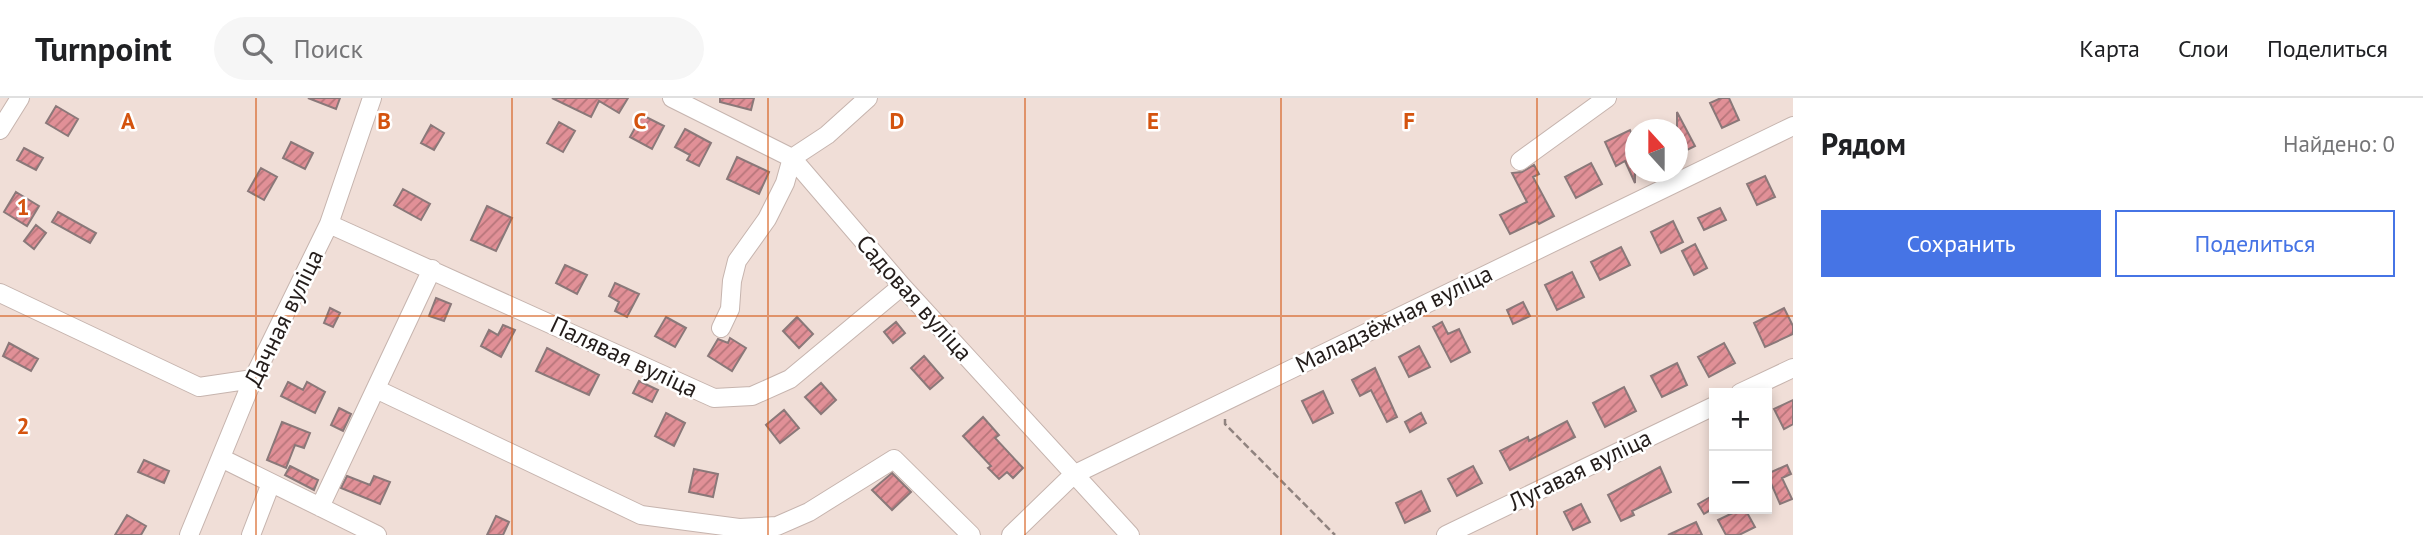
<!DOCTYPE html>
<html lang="ru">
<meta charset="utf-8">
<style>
:root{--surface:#fff;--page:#f6f6f6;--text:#202124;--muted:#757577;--line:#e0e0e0;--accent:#4674e5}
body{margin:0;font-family:"PT Sans",sans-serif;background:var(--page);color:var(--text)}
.controls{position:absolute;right:21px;bottom:21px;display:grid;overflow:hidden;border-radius:0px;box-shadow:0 4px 10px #0003}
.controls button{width:63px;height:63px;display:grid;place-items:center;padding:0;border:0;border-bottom:2px solid var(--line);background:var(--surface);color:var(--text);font:35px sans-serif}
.compass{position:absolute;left:1625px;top:21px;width:63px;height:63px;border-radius:50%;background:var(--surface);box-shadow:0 4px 10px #0003;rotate:339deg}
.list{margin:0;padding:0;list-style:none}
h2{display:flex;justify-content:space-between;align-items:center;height:91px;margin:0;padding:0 28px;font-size:30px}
h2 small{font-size:23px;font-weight:400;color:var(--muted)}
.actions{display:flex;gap:14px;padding:21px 28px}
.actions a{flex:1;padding:16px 0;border:2px solid var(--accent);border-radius:0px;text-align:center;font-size:24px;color:var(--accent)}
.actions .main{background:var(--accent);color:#fff}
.icon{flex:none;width:38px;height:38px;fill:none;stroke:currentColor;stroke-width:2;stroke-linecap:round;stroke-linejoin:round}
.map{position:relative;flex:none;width:1793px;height:437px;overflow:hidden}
header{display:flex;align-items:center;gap:42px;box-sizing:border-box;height:98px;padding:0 35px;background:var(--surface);border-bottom:2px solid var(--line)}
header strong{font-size:33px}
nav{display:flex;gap:38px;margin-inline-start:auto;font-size:24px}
.search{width:490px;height:63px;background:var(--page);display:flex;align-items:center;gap:18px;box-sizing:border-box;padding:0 24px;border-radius:38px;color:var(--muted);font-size:26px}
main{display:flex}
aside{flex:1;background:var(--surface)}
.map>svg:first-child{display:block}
</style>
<header>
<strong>Turnpoint</strong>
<div class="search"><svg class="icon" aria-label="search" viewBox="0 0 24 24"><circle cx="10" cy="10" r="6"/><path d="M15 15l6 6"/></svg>Поиск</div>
<nav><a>Карта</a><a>Слои</a><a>Поделиться</a></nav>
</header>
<main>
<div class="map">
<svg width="1793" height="437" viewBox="0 0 1793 437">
<defs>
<pattern id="building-hatch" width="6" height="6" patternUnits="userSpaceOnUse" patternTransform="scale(1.75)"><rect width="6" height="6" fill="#e19097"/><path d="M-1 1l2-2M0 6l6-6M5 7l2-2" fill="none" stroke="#b6757a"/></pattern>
</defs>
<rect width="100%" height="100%" fill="#f0ded7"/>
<path fill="url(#building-hatch)" stroke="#8a7879" stroke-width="2" d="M308,0H340L336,11Z
M552,0H628L619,15L599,3L591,19Z
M720,0H754L751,12L720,4Z
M1721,0H1729L1739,22L1722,30L1710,5Z
M56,8L78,21L68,38L46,25Z
M1677,14L1695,48L1677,57Z
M642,17L664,28L652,51L630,39Z
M559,24L575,33L563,54L547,45Z
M431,27L444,35L434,52L421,45Z
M685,31L711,45L699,68L687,62L690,57L675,49Z
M1630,32L1635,45V85L1625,63L1616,68L1605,44Z
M291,44L313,55L305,71L283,60Z
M24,50L43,60L36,72L17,62Z
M737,59L769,74L759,96L727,81Z
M1591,65L1602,86L1576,100L1565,79Z
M1534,67L1539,76L1533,79L1554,118L1539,126L1537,123L1510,136L1500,117L1527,104L1512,75L1522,74Z
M261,70L277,79L264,102L248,93Z
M1765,78L1775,99L1757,107L1747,86Z
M403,91L430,106L421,122L394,107Z
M16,94L39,108L27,128L4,114Z
M487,108L512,120L496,153L471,142Z
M1720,110L1726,122L1704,132L1698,120Z
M58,114L96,135L90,145L52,124Z
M1673,123L1683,144L1661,155L1651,134Z
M36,127L46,135L34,151L24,143Z
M1695,146L1707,170L1694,177L1682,153Z
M1621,149L1630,167L1600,182L1591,164Z
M565,167L587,177L577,196L556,185Z
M1572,174L1584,199L1557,212L1545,187Z
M615,185L639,196L627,219L615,213L619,204L609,198Z
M436,200L451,206L444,223L429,218Z
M1523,204L1530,218L1513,226L1507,212Z
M330,210L340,215L333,229L324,225Z
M1784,210L1793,228V236L1765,249L1754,225Z
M666,219L686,230L675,249L655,238Z
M797,219L813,236L799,250L783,233Z
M896,224L905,235L893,245L884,234Z
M1442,224L1448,236L1459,231L1470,254L1451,264L1433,229Z
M503,227L515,232L501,259L481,248L489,232L498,237Z
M730,240L746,250L732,273L708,258L718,241L728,245Z
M9,245L38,261L31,273L3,258Z
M1724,245L1735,265L1709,279L1698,259Z
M1419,248L1430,269L1409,279L1399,259Z
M547,250L599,277L589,297L536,273Z
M924,258L943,280L930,291L911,270Z
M1677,265L1687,287L1662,299L1651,278Z
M1375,270L1397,319L1387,324L1371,292L1360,298L1352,282Z
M639,283L658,292L652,304L633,295Z
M288,284L303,292L307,284L325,294L315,315L281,298Z
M821,285L836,302L821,316L805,299Z
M1624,289L1636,313L1605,329L1593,305Z
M1323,293L1333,315L1313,325L1302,303Z
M1793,302V326L1784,331L1774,311Z
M339,310L351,316L343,333L331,327Z
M784,312L799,330L780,345L766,327Z
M666,315L685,325L674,348L655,338Z
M1421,315L1426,325L1410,334L1405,324Z
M983,319L999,337L995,340L1023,370L1013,380L1007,374L999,381L988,370L991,368L963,338Z
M1567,323L1575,339L1510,372L1500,353L1528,339L1529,343Z
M282,324L310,335L304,350L295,347L286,370L267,362Z
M144,362L169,373L164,385L138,374Z
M1787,367L1791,376L1782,380L1792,401L1780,406L1767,376Z
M290,368L318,382L314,392L285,377Z
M1473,368L1482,385L1457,398L1448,381Z
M1660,369L1671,394L1632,413L1634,417L1621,423L1608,397Z
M694,371L718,376L713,399L689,394Z
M892,375L911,394L892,412L872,392Z
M347,378L370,387L374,378L390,384L380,406L341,390Z
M1421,393L1430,413L1405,425L1396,405Z
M1714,397V410L1704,416L1698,406Z
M1581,406L1590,424L1573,432L1564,414Z
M1741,411H1745L1755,429L1739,437H1726L1718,422Z
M127,417L146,428L141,437H115Z
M496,418L509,424L503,437H487Z
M1696,424L1702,437H1668Z"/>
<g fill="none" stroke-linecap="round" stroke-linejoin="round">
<g stroke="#c6b4ae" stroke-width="20">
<path id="minor" d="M672,0L792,60L902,188L1130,437
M0,32L20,0
M1520,63L1607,0
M329,126L714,300L752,298L790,281L902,188
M0,195L199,289L253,281
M721,230L730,211L732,183L737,163L767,121L785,85L792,60L827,37L868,0
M376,291L641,417L739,430L777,428L809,414L894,361L971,437
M1740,295L1793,270
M221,360L377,437
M320,409L432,171
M189,437L253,281L329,126L372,0
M251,437L271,385
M1011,437L1073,377L1793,28
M1446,437L1714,308"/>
</g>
<path stroke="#90837f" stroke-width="2.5" stroke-dasharray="7 3.5" stroke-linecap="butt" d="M1225,321V326L1335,437"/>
<use href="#minor" stroke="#fff" stroke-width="18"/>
</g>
<path fill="none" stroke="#d4530e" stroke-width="2" stroke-opacity="0.55" d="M256,0V437M512,0V437M768,0V437M1025,0V437M1281,0V437M1537,0V437M0,218H1793"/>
<g text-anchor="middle" stroke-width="5" stroke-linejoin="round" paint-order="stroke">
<g font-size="24" fill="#241d1b" stroke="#fff">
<text transform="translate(914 200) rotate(48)" y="8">Садовая вуліца</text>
<text transform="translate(284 220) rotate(-64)" y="8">Дачная вуліца</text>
<text transform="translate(1394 221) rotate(-26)" y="8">Маладзёжная вуліца</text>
<text transform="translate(624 259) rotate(25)" y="8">Палявая вуліца</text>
<text transform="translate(1580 372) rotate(-26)" y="8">Лугавая вуліца</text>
</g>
</g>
<g font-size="23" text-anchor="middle" font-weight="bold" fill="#d4530e" stroke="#fff" stroke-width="5" stroke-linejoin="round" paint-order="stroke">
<text x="128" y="31">A</text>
<text x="384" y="31">B</text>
<text x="640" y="31">C</text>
<text x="897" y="31">D</text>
<text x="1153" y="31">E</text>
<text x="1409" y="31">F</text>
<text x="23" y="117">1</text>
<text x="23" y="336">2</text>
</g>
</svg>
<div class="controls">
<button>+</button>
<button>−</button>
</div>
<svg class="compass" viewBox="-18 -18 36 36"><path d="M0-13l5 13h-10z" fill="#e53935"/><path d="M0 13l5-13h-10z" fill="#757577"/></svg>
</div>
<aside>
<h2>Рядом<small>Найдено: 0</small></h2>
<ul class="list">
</ul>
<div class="actions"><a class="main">Сохранить</a><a>Поделиться</a></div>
</aside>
</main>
